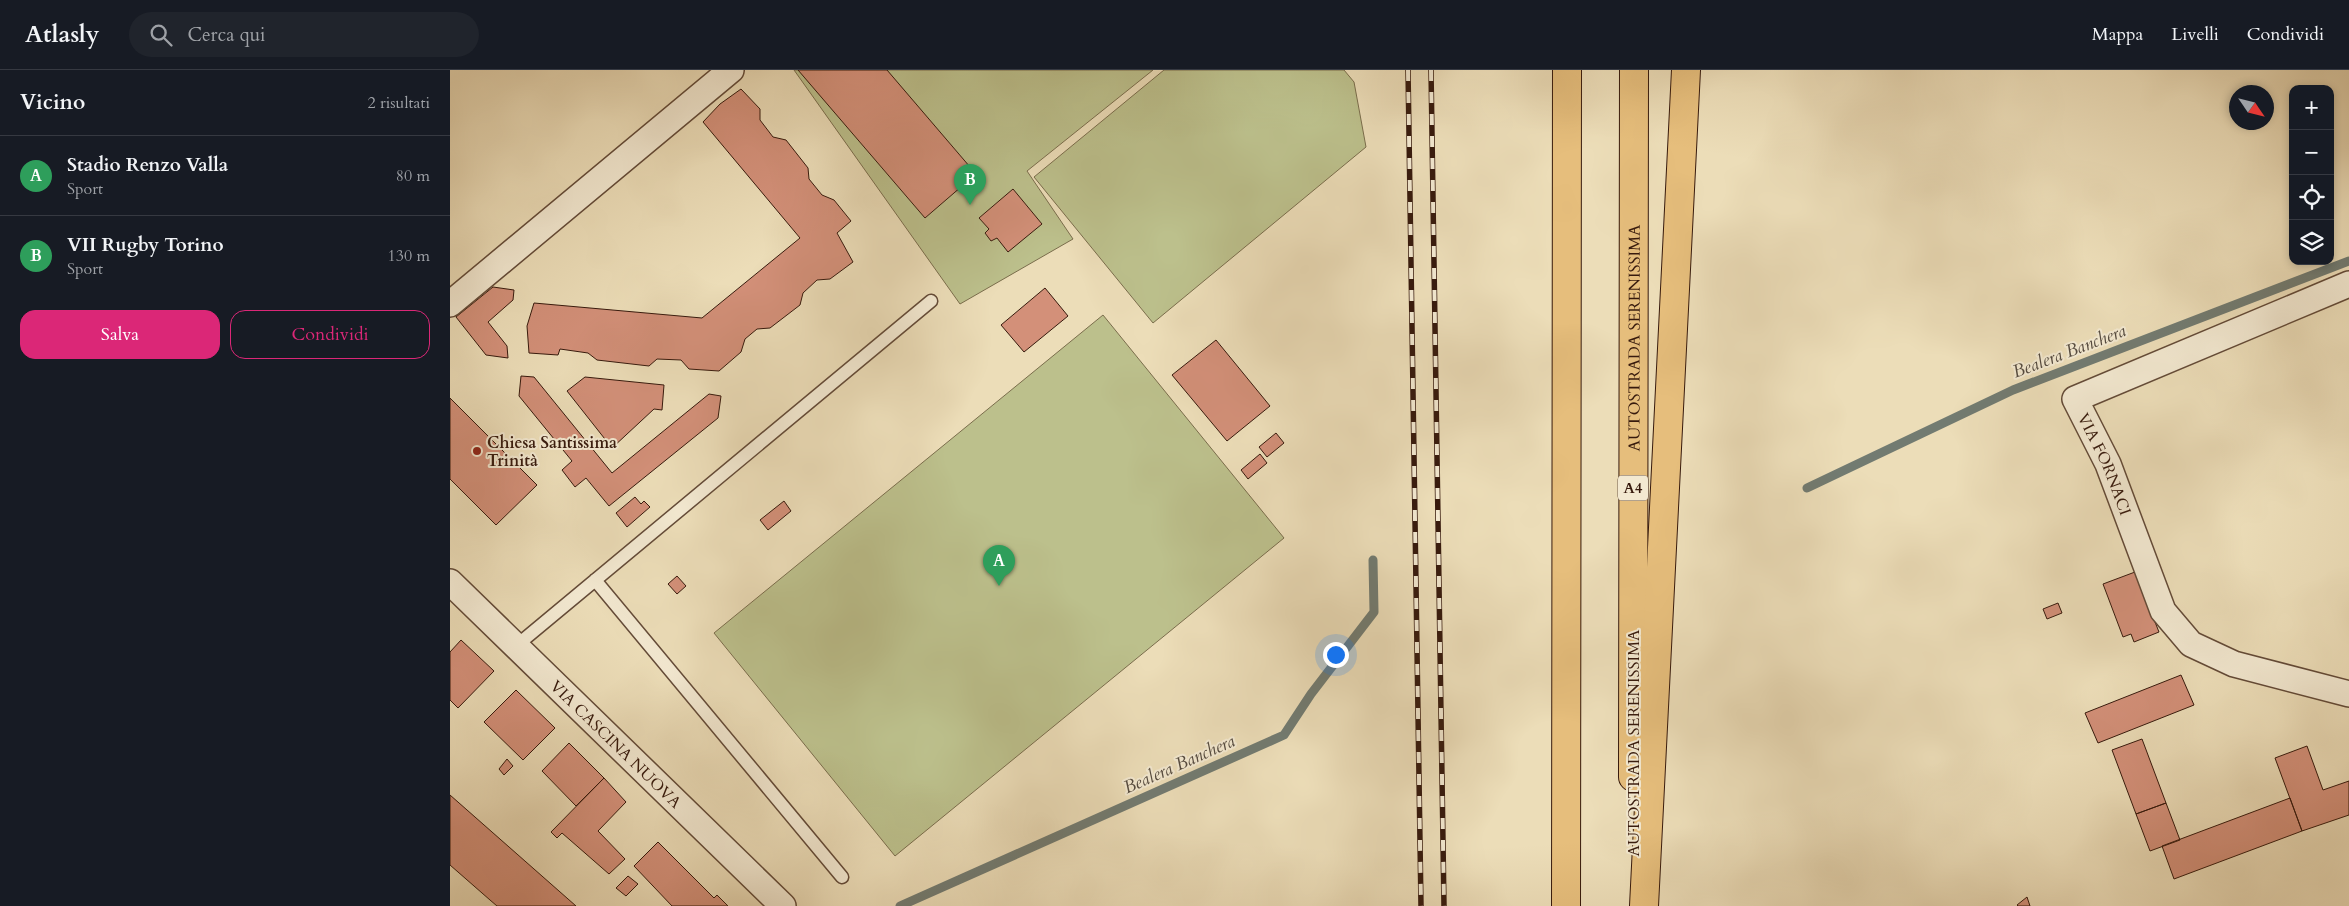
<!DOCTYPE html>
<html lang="it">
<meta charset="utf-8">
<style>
:root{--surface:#171b24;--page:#20242c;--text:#f1f3f6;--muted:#9ea1a6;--line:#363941;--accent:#db2777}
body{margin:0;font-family:Cardo,serif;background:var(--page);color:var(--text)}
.controls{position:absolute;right:15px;top:15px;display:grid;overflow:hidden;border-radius:10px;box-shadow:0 2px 8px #0003}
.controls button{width:45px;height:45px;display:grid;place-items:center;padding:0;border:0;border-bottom:1px solid var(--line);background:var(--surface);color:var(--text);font:25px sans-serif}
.compass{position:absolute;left:1779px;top:15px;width:45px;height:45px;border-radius:50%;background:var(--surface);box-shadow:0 2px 8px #0003;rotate:125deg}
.you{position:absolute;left:885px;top:584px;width:18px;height:18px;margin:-12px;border:4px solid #fff;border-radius:50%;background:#1a73e8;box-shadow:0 0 0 8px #1a73e833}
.badge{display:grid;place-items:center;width:32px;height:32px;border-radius:50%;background:var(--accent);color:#fff;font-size:16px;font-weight:700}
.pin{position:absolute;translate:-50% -41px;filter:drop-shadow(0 1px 2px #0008)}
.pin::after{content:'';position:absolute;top:26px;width:18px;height:15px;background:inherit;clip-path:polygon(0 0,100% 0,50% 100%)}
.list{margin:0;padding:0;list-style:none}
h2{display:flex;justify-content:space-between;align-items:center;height:65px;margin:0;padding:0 20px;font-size:21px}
h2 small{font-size:16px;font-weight:400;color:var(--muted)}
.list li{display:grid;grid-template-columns:32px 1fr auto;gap:15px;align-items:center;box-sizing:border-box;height:80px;padding:0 20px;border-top:1px solid var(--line)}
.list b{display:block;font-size:19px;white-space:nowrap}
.list p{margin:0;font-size:16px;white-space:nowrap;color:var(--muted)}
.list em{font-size:16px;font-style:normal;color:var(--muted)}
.actions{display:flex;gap:10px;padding:15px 20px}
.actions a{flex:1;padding:11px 0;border:1px solid var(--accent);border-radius:15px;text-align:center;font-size:18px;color:var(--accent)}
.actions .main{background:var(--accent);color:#fff}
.icon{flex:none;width:28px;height:28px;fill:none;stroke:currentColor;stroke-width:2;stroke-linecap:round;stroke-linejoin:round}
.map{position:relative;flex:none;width:1899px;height:836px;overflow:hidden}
header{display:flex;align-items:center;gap:30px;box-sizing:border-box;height:70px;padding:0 25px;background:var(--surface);border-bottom:1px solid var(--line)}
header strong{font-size:24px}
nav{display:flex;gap:28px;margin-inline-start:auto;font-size:18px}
.search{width:350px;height:45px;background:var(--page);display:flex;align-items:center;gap:12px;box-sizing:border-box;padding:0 18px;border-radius:28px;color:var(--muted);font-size:19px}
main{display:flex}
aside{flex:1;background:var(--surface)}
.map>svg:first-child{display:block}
</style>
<header>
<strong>Atlasly</strong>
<div class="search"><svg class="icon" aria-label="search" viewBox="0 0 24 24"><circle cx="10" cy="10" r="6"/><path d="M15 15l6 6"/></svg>Cerca qui</div>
<nav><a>Mappa</a><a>Livelli</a><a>Condividi</a></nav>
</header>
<main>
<aside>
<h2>Vicino<small>2 risultati</small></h2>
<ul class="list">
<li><span class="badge" style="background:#2e9e5b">A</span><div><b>Stadio Renzo Valla</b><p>Sport</p></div><em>80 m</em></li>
<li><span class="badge" style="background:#2e9e5b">B</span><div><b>VII Rugby Torino</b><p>Sport</p></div><em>130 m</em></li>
</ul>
<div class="actions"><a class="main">Salva</a><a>Condividi</a></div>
</aside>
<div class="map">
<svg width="1899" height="836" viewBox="0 0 1899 836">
<rect width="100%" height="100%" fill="#ecddb8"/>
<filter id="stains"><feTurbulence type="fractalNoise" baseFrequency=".004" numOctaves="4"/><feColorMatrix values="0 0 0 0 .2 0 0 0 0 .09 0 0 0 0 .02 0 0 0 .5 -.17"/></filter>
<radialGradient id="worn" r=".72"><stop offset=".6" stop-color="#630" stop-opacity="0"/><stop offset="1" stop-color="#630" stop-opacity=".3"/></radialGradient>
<path fill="#bcc08c" stroke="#7a6d4c" d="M344,0H703L577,101L623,169L510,234Z
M714,0H894L904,12L916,77L703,253L584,107Z
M653,245L834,468L445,786L264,563Z"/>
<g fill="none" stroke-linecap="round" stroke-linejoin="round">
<path stroke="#727b71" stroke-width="9" d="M1357,418L1563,320L1899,191
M450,836L834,665L861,624L924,542L923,490"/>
</g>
<path fill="#d39079" stroke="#371a0d" d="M348,0H437L526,104L475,148Z
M291,19L310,39V50L323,67L336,70L358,98L359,109L372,125L384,130L401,151L387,163L403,192L380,209L367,210L353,223L350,235L320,258L307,259L295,269L291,282L269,301L239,299L231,290L207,289L199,296L147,290L138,283L110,279L108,285L79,283L77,256L84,233L252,248L350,168L253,52L270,34Z
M563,119L592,154L558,182L547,168L541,171L535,163L539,159L529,148Z
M43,217L64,220L63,230L38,252L57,276L58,288L36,285L6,247Z
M595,218L618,246L574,282L551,255Z
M766,270L820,336L777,371L722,305Z
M71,306L84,307L162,403L259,324L271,326L268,348L159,436L136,408L125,417L112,400L122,391L69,326Z
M135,307L214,315L212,340L204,339L162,378L117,321Z
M0,328L87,415L46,455L0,409Z
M826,363L834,373L817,387L809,377Z
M810,384L817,393L798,409L791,400Z
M185,427L191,434L194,431L200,437L177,457L166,443Z
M334,431L341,441L318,460L310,450Z
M1685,502L1709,562L1684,572L1681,564L1673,567L1653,514Z
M227,506L236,516L227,524L218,514Z
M1608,533L1612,543L1597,549L1593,539Z
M11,570L44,601L8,638L0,630V582Z
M1731,605L1744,635L1648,673L1635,643Z
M66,620L105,658L73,690L34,652Z
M1692,669L1716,733L1686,744L1662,680Z
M119,673L154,708L126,736L92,701Z
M1857,676L1873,720L1899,711V745L1852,761L1825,688Z
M57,689L63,696L54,705L49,699Z
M154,708L176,732L148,761L175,789L159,804L112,763L107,768L101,762Z
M0,725L126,836H47L40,830L0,795Z
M1840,728L1852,761L1724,809L1712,776Z
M1716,733L1730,770L1700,781L1686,744Z
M208,772L264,828L267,825L278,836H222L184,796Z
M178,806L188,814L176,826L166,818Z
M1577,827L1580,836H1568L1567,835Z"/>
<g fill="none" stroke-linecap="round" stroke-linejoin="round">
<g stroke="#644b38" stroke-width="15">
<path id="service" d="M145,510L392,807
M66,576L481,231"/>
</g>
<g stroke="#644b38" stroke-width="28">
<g id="minor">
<path id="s1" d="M1899,214L1625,329L1658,394L1713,541L1741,574L1784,594L1899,624"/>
<path d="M0,234L281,0"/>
<path id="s2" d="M0,512L333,836"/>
</g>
</g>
<g stroke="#371a0d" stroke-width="30">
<g id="motorway">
<path id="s3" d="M1183,707L1184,0"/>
<path d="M1116,836L1117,0"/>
<path d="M1194,836L1236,0"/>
</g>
</g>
<use href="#service" stroke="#f3e9d1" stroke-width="12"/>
<use href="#minor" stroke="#f3e9d1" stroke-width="25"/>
<use href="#motorway" stroke="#e6be7c" stroke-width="28"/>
<g stroke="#371a0d" stroke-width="5.5">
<path id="rail" d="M958,0L971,836
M981,0L994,836"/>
</g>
<use href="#rail" stroke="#f3e9d1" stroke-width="4" stroke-dasharray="11" stroke-linecap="butt"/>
</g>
<circle fill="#8f2418" stroke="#f3e9d1" stroke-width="2" cx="27" cy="381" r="5"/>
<g text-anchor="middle" stroke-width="4" stroke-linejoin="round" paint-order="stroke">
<rect fill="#f3e9d1" stroke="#6f5848" stroke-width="1" x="1168" y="405.5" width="30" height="25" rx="4"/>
<g font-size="15" font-weight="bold" fill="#371a0d">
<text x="1183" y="423">A4</text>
</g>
<g font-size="16" fill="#371a0d" stroke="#f3e9d1">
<text dy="6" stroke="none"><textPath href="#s3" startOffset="439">AUTOSTRADA SERENISSIMA</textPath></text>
<text dy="6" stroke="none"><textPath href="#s1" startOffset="369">VIA FORNACI</textPath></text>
<text transform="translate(1183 673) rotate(-90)" y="6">AUTOSTRADA SERENISSIMA</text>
<text dy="6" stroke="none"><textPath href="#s2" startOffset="232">VIA CASCINA NUOVA</textPath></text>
</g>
<g font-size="16" font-weight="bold" fill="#371a0d" stroke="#f3e9d1" text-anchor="start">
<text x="37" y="378">Chiesa Santissima<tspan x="37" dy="18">Trinità</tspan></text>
</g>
<g font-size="18" font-style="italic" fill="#544a3f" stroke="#f3e9d1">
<text transform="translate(1619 281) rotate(-21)" y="6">Bealera Banchera</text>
<text transform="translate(729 694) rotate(-24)" y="6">Bealera Banchera</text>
</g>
</g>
<rect width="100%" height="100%" filter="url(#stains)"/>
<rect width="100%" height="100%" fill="url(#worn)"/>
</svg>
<div class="controls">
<button>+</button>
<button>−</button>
<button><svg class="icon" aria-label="locate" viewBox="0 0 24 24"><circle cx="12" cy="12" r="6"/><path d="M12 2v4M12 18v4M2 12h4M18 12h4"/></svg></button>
<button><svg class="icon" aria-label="layers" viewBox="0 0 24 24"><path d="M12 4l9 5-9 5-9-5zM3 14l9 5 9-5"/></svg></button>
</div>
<svg class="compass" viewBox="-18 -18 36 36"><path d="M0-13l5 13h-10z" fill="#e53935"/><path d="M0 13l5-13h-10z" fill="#9ea1a6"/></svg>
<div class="you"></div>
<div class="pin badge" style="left:549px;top:516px;background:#2e9e5b">A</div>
<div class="pin badge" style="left:520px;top:135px;background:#2e9e5b">B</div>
</div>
</main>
